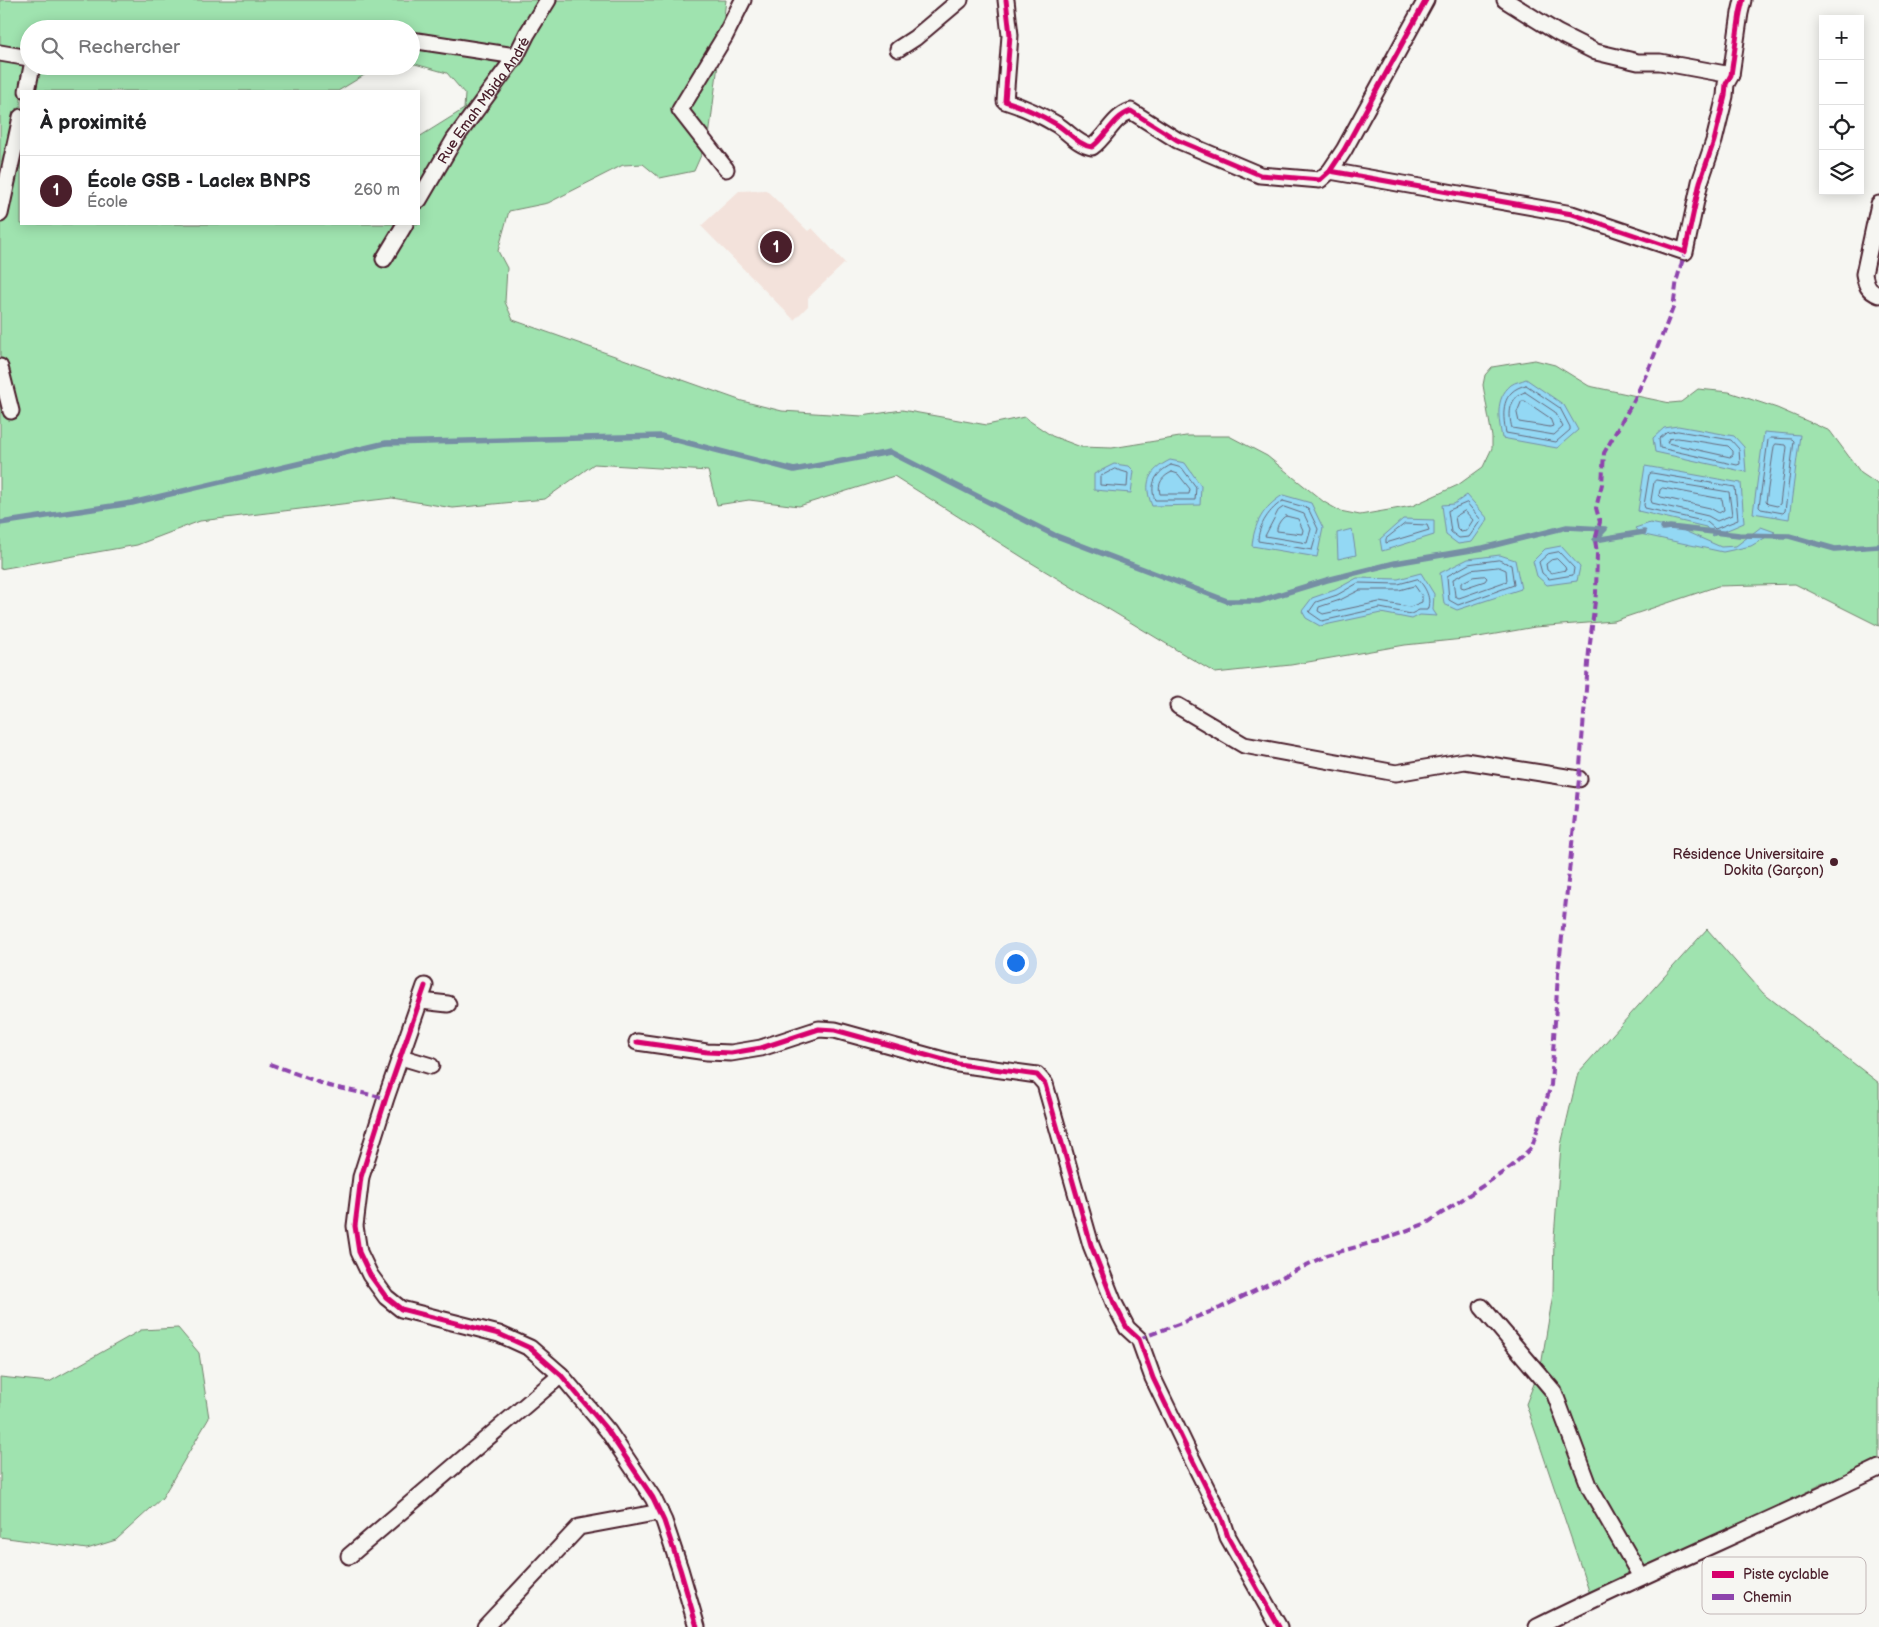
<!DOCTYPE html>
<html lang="fr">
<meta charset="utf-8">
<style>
:root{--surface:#fff;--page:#f2f2f2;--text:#202124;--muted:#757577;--line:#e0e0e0;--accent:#4a1f2b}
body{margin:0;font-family:"Balsamiq Sans",sans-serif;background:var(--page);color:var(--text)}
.controls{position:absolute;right:15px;top:15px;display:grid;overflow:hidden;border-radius:0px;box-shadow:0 2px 12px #0003}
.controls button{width:45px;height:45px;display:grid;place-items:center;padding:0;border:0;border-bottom:1px solid var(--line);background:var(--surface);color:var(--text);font:25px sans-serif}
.you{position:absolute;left:1015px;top:962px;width:18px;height:18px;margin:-12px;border:4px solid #fff;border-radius:50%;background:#1a73e8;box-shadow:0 0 0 8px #1a73e833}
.badge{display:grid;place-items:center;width:32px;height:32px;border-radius:50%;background:var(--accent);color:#fff;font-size:16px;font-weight:700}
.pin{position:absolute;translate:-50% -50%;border:2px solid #fff;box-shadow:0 1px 5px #0006}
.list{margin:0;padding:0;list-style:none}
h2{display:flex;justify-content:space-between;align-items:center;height:65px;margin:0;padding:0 20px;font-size:21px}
h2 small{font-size:16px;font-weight:400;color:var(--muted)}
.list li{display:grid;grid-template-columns:32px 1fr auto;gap:15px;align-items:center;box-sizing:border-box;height:70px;padding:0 20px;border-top:1px solid var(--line)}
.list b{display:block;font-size:19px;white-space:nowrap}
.list p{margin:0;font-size:16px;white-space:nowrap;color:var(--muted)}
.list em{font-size:16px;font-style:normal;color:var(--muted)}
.icon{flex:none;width:28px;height:28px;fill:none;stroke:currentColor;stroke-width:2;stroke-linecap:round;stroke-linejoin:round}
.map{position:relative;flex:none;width:1879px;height:1627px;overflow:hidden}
.search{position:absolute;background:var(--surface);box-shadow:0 2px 12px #0003;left:20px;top:20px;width:400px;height:55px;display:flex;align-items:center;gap:12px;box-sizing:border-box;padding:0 18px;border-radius:28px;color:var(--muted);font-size:19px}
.panel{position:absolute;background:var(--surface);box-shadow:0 2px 12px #0003;left:20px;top:90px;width:400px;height:135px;border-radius:0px}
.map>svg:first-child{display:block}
</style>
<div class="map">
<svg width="1879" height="1627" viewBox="0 0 1879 1627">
<rect width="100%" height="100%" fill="#f6f6f2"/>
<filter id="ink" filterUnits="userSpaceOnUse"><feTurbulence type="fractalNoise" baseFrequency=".02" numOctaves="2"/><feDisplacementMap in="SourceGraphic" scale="10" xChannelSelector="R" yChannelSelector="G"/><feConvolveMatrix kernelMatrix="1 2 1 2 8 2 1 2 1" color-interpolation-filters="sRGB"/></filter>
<g filter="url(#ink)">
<path fill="#f3e2db" d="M766,190L808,231L812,228L845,263L808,298V306L794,320L701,226L739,191Z"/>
<path fill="#9fe3af" stroke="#74816d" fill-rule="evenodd" d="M0,0H726L709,137L694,171L660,178L643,164L623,165L548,203L509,211L498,251L507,268L505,302L513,320L742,401L782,411L862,416L902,410L987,425L1024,417L1052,436L1081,447L1112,448L1186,436H1229L1267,456L1324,502L1340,511L1360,515L1412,506L1458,485L1483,467L1492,448V437L1483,385L1485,375L1492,367L1535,360L1555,365L1589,386L1670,403L1681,402L1698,389L1729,392L1777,408L1830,431L1861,473L1879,485V626L1795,584L1718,586L1614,621L1535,627L1473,638L1405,645L1291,665L1215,673L1030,562L894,476L799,506L749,500L717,505L708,471L594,464L545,499L453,508L392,498L200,521L137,545L0,569ZM29,29H411V65L415,64L447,73L465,94L464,109L419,137V224H21V91H338L366,74L405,66H29Z
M1707,929L1763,993L1879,1083V1465L1822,1484L1592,1600L1526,1404L1541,1366L1553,1294L1554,1238L1561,1145L1578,1073Z
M178,1328L199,1353L209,1418L162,1498L116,1540L87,1549L0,1537V1377L49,1382L141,1330Z"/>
<path fill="#93d8f4" stroke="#768ea4" d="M1526,379L1564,405L1578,430L1557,448L1502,438C1499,420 1494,399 1511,385C1515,382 1522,381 1526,379Z
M1678,426L1734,436L1744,447L1746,472L1655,452L1653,438L1664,428Z
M1764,432L1800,435L1789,519L1753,513Z
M1170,460L1185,463L1201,486L1200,505L1152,506C1143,483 1148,471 1170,460Z
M1114,464L1129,466L1134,471L1131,493L1094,490V474Z
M1645,466L1741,483L1744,523L1713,536L1706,527L1638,511Z
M1283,495L1311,503L1323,528L1317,557L1252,546C1254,524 1263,507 1283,495Z
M1467,495L1488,519L1472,542L1458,544L1446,535L1442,505L1454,504Z
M1403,519L1434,520V535L1382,551L1380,539Z
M1650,523L1680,529L1721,547L1736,546L1761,527L1775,532L1751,546L1723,552L1640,534L1635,528Z
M1352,529L1356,555L1338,559L1337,533Z
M1561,546L1580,567L1577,581L1547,585L1537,576L1533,561L1545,549Z
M1500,555L1515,560L1521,589L1457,610L1444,604L1440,573L1468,559Z
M1421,573L1434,594L1433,610L1437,616L1420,615L1412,619L1381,613L1320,626L1306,618L1302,611L1312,598L1335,590L1357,578L1398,579Z"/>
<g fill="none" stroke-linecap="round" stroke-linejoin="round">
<path stroke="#67697b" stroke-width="1" d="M1526,385L1560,408L1570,427V430L1556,442L1506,433C1502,412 1501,391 1526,385Z
M1525,392L1555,412L1563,427L1554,435L1512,428C1508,414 1509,397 1525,392Z
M1522,401H1525L1550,418L1553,426L1550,427L1519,422L1517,413Z
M1678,431L1731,440L1739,449L1740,464L1737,465L1660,448L1659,439L1666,433Z
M1678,438L1728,446L1733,451V455L1730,457L1667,443L1669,439Z
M1771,438L1792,439L1794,441L1785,511L1783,513L1761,509L1759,507L1768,440Z
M1776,444L1786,445L1787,447L1780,504L1777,506L1768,504L1766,502L1774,447Z
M1171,465L1182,468L1196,487L1195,500H1155C1149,484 1156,472 1171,465Z
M1115,469L1128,473L1127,487L1100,485V477Z
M1172,472L1178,474L1190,489L1189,494H1160C1157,483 1163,476 1172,472Z
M1652,473L1735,487L1738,520L1715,529L1707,522L1645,508L1644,505L1649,475Z
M1656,480L1729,492L1732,515L1717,521L1708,516L1652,503L1651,500L1654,482Z
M1663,488L1722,499L1724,510L1719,513L1710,508L1661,497L1659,495L1660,490Z
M1283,501L1308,508L1318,529L1312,550L1258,541C1258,526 1270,508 1283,501Z
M1467,503L1481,520L1469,537L1459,538L1451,532L1448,511Z
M1284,507L1304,514L1311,529L1307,543L1265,536L1278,511Z
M1465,511L1473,520L1466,531L1461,532L1457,528L1455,517Z
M1286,516L1298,519L1303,530L1302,534L1277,531C1276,526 1282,517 1286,516Z
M1405,524L1427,525L1429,530L1386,543V539Z
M1559,552L1574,568L1573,575L1549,579L1542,573L1539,562L1548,554Z
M1557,559L1565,567L1566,570L1551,573L1547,570L1546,564L1551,560Z
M1499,560L1511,565L1514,585L1458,605L1449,600L1447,576L1469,564Z
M1499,567L1506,570L1507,581L1459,598L1455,596L1453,579L1471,570Z
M1485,576L1487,578L1485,581L1464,588L1461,587V583L1473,577Z
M1418,579C1426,588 1432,599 1427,610H1419L1411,614L1380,608L1322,621L1309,612L1316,602L1337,595L1358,583L1398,584Z
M1415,586L1422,596V602L1410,607L1379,602L1323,614L1318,611L1319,607L1340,600L1360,590H1399Z"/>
<path stroke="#768ea4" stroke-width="5.5" d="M0,523L132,503L386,443L661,436L794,470L890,452L1054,535L1227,601H1259L1327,580L1395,563L1483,548L1567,527L1605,529L1595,540L1644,532
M1663,528L1670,527L1739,535L1789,536L1835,549L1879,546"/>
<g stroke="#4a1f2b" stroke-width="19">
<g id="street">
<path d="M1006,0L1010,35L1005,101C1024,107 1039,114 1056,124C1068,131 1078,145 1092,147C1107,136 1113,117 1131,111L1177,140L1260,175L1320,180L1330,171L1344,150L1426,0"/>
<path d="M1505,0L1558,33L1596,52L1638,62H1660L1731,75"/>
<path d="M411,40L516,56"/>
<path d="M898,49L915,38L960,0"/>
<path d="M0,53L29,58"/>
<path d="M27,91L32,66"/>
<path d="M726,169L680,110L725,36L743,0"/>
<path d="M1330,171L1572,214L1685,252L1700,182L1714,141L1725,96L1726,84L1731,75L1740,13L1743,0"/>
<path id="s1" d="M419,200L454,140L516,56L527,34L548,0"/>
<path d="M1879,204L1864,274C1866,285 1868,291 1879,295"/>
<path d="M0,214L21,117"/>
<path d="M384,259L405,224"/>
<path d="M0,367L11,411"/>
<path d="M1178,706L1244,745L1396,773L1465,761L1579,779"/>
<path d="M425,986L386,1098L361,1177L355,1226L359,1252L370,1275L386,1297L401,1309L499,1334L530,1348L561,1375L608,1431L653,1498L664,1521L680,1569L697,1627"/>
<path d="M421,1001L448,1004"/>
<path d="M637,1042L707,1052L731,1053L761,1048L819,1029L835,1030L958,1064L1037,1075L1045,1084L1091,1245L1114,1303L1127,1328L1139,1339L1153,1378L1189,1453L1222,1519L1228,1537L1279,1627"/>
<path d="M401,1057L431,1066"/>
<path d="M1482,1307L1554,1392L1590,1488L1641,1577"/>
<path d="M349,1556L561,1375"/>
<path d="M485,1627L579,1527L660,1512"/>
<path d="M1537,1627C1649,1571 1766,1523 1879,1468"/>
</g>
</g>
<use href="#street" stroke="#f6f6f2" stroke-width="15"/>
<path stroke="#8e44ad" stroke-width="4" stroke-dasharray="8 4" stroke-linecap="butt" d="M270,1064L329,1086L386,1098
M1139,1339L1220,1308L1327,1255L1378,1241L1427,1223L1511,1167L1532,1147L1551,1085L1558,974L1579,779L1589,651L1596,593L1597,553L1595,540L1600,522L1596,508L1602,484L1604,453L1634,400L1650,366L1673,308L1677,279L1685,252"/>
<g stroke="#f6f6f2" stroke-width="8">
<path id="cycleway" d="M1006,0L1010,35L1005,101C1024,107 1039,114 1056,124C1068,131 1078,145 1092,147C1107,136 1113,117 1131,111L1177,140L1260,175L1320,180L1330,171L1344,150L1426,0
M1330,171L1572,214L1685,252L1700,182L1714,141L1725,96L1726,84L1731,75L1740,13L1743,0
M425,986L386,1098L361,1177L355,1226L359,1252L370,1275L386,1297L401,1309L499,1334L530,1348L561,1375L608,1431L653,1498L664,1521L680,1569L697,1627
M637,1042L707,1052L731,1053L761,1048L819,1029L835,1030L958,1064L1037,1075L1045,1084L1091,1245L1114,1303L1127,1328L1139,1339L1153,1378L1189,1453L1222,1519L1228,1537L1279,1627"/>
</g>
<use href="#cycleway" stroke="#d6006c" stroke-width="5"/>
</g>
</g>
<circle fill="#4a1f2b" stroke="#f6f6f2" stroke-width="2" cx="1834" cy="862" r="5"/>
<g text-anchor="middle" stroke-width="4" stroke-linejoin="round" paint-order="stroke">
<g font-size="14" fill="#4a1f2b" stroke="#f6f6f2">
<text dy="5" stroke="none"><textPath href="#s1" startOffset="119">Rue Emah Mbida André</textPath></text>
</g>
<g font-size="14" fill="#4a1f2b" stroke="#f6f6f2" text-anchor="end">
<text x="1824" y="859">Résidence Universitaire<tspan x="1824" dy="16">Dokita (Garçon)</tspan></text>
</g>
</g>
<rect x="1702" y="1557" width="164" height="57" rx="8" fill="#f6f6f2" stroke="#c2b6b6" stroke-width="1"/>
<rect x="1712" y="1571" width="22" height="7" fill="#d6006c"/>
<rect x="1712" y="1594" width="22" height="6" fill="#8e44ad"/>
<g font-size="14" fill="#4a1f2b">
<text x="1743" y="1579">Piste cyclable</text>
<text x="1743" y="1602">Chemin</text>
</g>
</svg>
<div class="controls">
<button>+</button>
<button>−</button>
<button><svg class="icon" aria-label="locate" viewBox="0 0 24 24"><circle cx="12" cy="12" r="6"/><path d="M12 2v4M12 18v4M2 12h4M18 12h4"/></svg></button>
<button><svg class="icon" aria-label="layers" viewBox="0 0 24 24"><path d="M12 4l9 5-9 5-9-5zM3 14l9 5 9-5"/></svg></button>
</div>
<div class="you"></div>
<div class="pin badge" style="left:776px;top:247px">1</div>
<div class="search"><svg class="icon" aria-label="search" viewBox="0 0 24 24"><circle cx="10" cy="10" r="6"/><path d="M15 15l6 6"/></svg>Rechercher</div>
<section class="panel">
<h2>À proximité<small></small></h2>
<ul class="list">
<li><span class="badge">1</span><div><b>École GSB - Laclex BNPS</b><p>École</p></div><em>260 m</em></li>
</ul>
</section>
</div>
